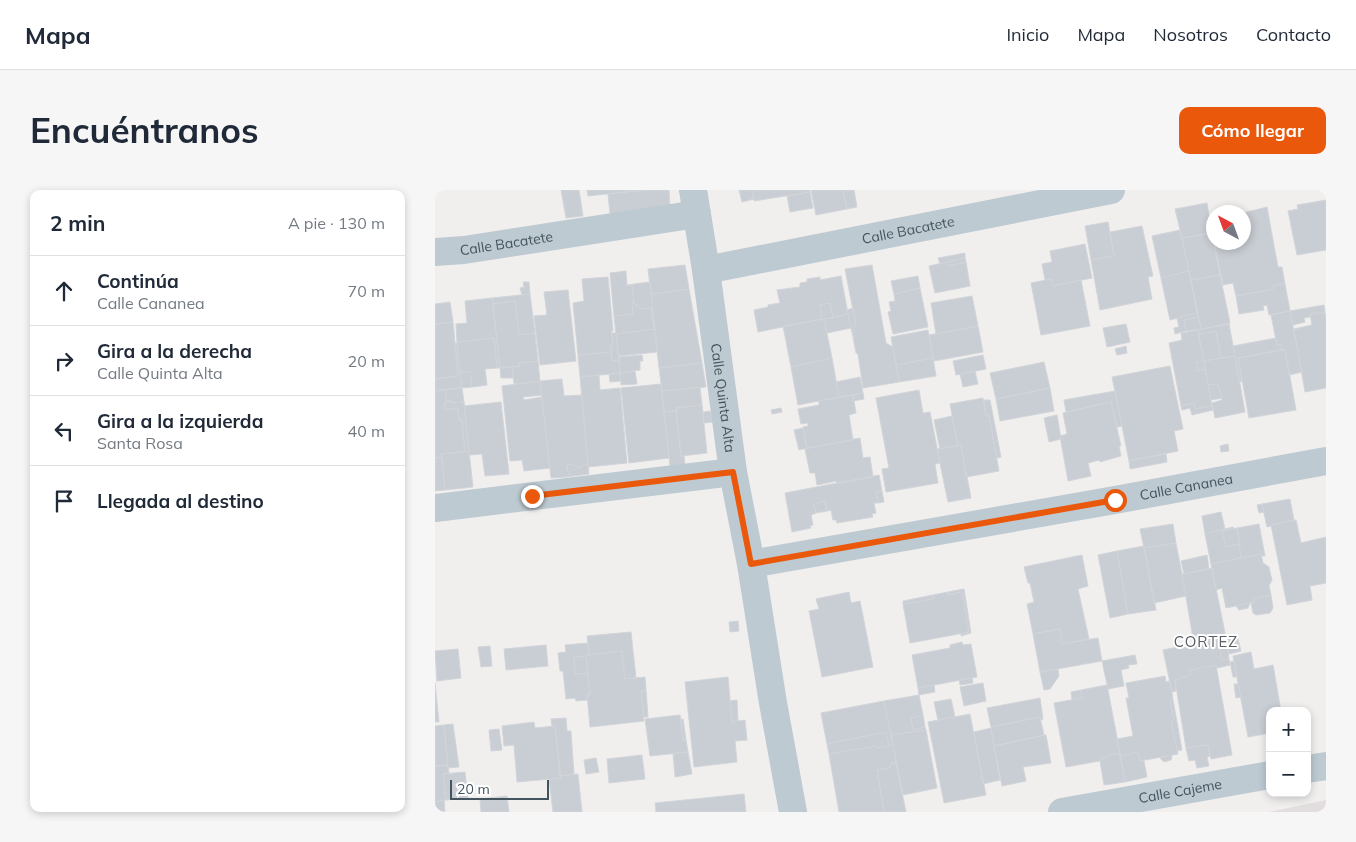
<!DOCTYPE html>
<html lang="es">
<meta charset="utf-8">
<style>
:root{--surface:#fff;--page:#f6f6f7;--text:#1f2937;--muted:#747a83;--line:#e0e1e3;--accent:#ea580c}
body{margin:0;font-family:Mulish,sans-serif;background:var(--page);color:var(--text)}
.controls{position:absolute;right:15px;bottom:15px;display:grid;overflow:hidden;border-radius:10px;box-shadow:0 2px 8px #0003}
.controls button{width:45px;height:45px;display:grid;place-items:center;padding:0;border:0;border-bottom:1px solid var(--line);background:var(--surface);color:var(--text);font:25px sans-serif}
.compass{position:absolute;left:771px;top:15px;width:45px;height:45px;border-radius:50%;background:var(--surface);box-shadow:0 2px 8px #0003;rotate:319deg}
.scale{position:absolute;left:15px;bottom:12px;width:99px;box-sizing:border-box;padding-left:5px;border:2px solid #44545e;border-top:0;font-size:14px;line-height:18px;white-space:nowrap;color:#44545e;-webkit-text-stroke:4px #fff;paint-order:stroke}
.stop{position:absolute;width:15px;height:15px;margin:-11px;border:4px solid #ea580c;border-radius:50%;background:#fff}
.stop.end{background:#ea580c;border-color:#fff;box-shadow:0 1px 5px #0008}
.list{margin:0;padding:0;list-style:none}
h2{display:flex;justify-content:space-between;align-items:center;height:65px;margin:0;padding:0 20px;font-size:21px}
h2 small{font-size:16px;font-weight:400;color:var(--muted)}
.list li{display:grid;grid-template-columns:32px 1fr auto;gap:15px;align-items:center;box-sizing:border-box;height:70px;padding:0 20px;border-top:1px solid var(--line)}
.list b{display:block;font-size:19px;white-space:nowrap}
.list p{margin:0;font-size:16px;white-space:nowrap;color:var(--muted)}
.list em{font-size:16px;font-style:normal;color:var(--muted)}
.icon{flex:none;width:28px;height:28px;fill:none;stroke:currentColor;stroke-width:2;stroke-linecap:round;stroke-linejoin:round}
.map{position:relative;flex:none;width:891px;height:622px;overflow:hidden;border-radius:10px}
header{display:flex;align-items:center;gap:30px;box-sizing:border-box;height:70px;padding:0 25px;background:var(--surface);border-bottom:1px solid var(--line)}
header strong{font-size:24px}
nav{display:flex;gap:28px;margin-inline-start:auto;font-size:18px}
.intro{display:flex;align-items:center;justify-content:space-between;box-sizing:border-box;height:120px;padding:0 30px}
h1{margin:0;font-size:35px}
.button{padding:12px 22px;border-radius:10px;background:var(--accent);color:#fff;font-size:18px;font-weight:700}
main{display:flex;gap:30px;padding:0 30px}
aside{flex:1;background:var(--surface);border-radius:10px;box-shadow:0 2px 8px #0003}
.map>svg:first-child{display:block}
</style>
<header>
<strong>Mapa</strong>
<nav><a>Inicio</a><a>Mapa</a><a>Nosotros</a><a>Contacto</a></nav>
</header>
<div class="intro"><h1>Encuéntranos</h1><a class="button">Cómo llegar</a></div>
<main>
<aside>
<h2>2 min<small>A pie · 130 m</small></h2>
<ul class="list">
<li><svg class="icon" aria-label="ahead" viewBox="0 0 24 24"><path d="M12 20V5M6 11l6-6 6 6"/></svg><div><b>Continúa</b><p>Calle Cananea</p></div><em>70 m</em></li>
<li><svg class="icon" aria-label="right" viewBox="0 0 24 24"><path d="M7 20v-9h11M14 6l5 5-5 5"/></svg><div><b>Gira a la derecha</b><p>Calle Quinta Alta</p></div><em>20 m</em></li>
<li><svg class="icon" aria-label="left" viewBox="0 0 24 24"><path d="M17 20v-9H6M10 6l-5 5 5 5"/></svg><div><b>Gira a la izquierda</b><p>Santa Rosa</p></div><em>40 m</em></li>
<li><svg class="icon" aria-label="arrive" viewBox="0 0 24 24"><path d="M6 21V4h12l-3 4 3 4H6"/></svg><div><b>Llegada al destino</b></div></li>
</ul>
</aside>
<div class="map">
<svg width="891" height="622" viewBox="0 0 891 622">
<rect width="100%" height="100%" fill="#f1eeee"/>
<path fill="#e2dee0" d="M891,610V622H834Z"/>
<path fill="#c9ced4" stroke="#d1d5da" d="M126,0H144L148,26L131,28Z
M152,0H210L153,6Z
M210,0H234L235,17L175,24L173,4Z
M304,0H317L319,9L307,12Z
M317,0H375V2L319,11Z
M376,0H408L412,19L381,25Z
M408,0H419L422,17L412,19Z
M375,2L378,18L355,22L352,6Z
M891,10V60L862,65L853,21L863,19L862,15Z
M772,13L777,43L747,48L740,19Z
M832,17L843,77H847L850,94L837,96L838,99L801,106L798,93L788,95L779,52H808V23Z
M673,32L679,66L656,70L650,36Z
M707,36L718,86L713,87L717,109L665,120L656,70L679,66L675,42Z
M745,40L754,81L726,88L717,46Z
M777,43L785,85L756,90L747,48Z
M650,54L657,88L618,96L616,89L610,90L607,74L617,72L615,61Z
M530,63V68L505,74L503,68Z
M530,68L531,72L513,76L512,72Z
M512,72L513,76L531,72L535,96L500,103L494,76Z
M250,75L254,99L216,104L213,79Z
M437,75L451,153L458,157L464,192L428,198L423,164L421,163L418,147H419L418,137L421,136L410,79Z
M191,81L192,96L197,95L199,113H197L198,124L179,126L175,83Z
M754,81L762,123L735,130L726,88Z
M785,85L795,133L766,139L756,90Z
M406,86L413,124L398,128L395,113L385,115L387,129L323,142L319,120L333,117V115L345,113L342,100L365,97V93L372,92V89L385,87V90Z
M483,86L485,98L459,104L456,91Z
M173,87L178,141H176L178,154L176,155V162L143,165L138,113L149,111L147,89Z
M616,89L618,96L646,90L655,136L606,145L596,93Z
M88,92H94L95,104L87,105L85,98L89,97Z
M215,92L220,139H219L216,118L207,119L199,113L197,95L192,96V95Z
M850,94L855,121L834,125L832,115L828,116L829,120L804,124L801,106L838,99L837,96Z
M485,98L493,137L458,144L453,122L456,121L454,112L460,111L459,104Z
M254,99L267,173L224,178L216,104Z
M133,100L141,171L105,175L99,126L112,125L109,102Z
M95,104L100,143L84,145L80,111L58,114L57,108Z
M537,106L543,136L501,144L496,113Z
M57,108L64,170L65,178H62L59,148L22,152L21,134L32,133L30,111Z
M80,111L84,145L100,143L103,171L84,173V176L65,178L58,114Z
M15,112L18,132L0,134V114Z
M197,113H199L207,119L216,118L219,139L181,144L179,126L198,124Z
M395,113L398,128L387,129L385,115Z
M889,115L890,122L875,124V127L869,128L870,132L858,135L855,121Z
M418,118L421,136L418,137L419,147H418L412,120Z
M855,121L867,182L854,185L850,159L847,160L846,154L842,155L836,125Z
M890,122L891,129V198L870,202L859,139L877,135L875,124Z
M762,123L763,127L749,130L751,141L740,144L739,138L744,137L742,128Z
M413,124L416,138L392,143L389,129Z
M763,127L766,139L751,141L749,130Z
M389,129L397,168L356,177L348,136Z
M18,132L23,186L0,189V134Z
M691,134L695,152L672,157L668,138Z
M794,134L800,166L786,168L781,141L763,144V140Z
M543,136L548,162L499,171L494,145Z
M220,139L222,162L183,166L181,144Z
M493,140L498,168L461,175L456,147Z
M763,140L769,171L761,172L762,181L770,179L777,216L760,219L759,213L746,216L734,153L747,150L746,143Z
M781,141L786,168L769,171L763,144Z
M177,143H181L184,170L177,171L176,155L178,154Z
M59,148L62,178L50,179L52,195L37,197L35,181L25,183L22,152Z
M841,148L842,155L846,154L847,160L803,168L807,191L804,192L798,156Z
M20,153H22L27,198L0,201V189L23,186Z
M691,156L692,163L682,165L680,159Z
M850,159L861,220L814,228L803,168Z
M176,162L177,171L184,170L185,183L145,187L143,165Z
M207,165L208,171H205V180L185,183L184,167Z
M548,165L551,179L521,185L518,171Z
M800,166L810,222L780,228L777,213L787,210L783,194L773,195L769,171Z
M397,168L404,207L363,215L356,177Z
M498,168L501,186L464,192L461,175Z
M103,171L105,191L79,194L77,177L84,176V173Z
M769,171L770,179L762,181L761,172Z
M609,172L615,198L561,209L555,183Z
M267,173L271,197L227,201L224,178Z
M735,176L748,239L739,241L743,261L694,271L677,187Z
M77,177L78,188H66L65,178Z
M35,181L37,197L27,198L25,183Z
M200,181L202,194L186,195L185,183Z
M540,181L543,194L528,197L525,184Z
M185,183L186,191L175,192L174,184Z
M164,185L165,200L185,198L192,273L153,277L145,187Z
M425,187L428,203L404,207L401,192Z
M127,189L129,206L147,205L153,274L148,275L144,278L137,274L132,275V280L135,284L131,287L116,288L105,191Z
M105,191L107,205L88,207L89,210L107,207L115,278L89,281L87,270L75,271L67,196Z
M226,194L234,268L194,273L186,198Z
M783,194L787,208L776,210L773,195Z
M265,197L267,215L241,218V221L229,222L227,201Z
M27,198L29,212L17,213V211H12L10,199Z
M615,198L619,221L565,231L561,209Z
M10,199L12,211L10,212V220L23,218L24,230H27L30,262L6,264L7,267L0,268V201Z
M484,200L488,223L495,222L505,273L500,274L503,293L451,302L447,279L454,278L441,208Z
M680,201L687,236L682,237L676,212L631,222L629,210Z
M428,203L429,209L418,211V205Z
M418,205L421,223L414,225L418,250L372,258L368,237L373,236V233L366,234L363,219L384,215V211Z
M548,208L551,226H554L564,281L531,287L526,255L523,256L515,214Z
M549,210H555L566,267L562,268L554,226H551Z
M17,211V213L29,212L34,261L30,262L27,230H24L23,218L10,220V212Z
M66,212L74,284L50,286L47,264L34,265L29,216Z
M676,212L686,256H684L686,266L665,272L664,270L653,273L656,286L633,291L625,246L632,244L628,223Z
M759,213L760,219L777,216L778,220L757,225L755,218L747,220L746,216Z
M267,215L272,263L246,266L241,218Z
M346,218L347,222L337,224L336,220Z
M241,221L246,266H249L250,275L235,276L229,222Z
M275,221L278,232L269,233L268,222Z
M622,225L626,249L614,252L609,228Z
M517,226L523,256L505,259L499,230Z
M368,238L372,258L364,260L359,240Z
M425,248L428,268L435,267L438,287L402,294L401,291L382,295L380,283H375L370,259Z
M793,254L794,261L786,262L785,256Z
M526,255L536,308L513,312L502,259Z
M34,261L38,297L10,300L6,264Z
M731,264L732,272L695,279L694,271L696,270Z
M7,267L10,300L0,301V268Z
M137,274L144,278L148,275L153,274L154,284L131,287L135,284L132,280V275Z
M444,285L447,301L441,302L443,313H439L441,323L437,324L438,327L402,333L401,330H398L396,320L392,321L390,311L379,314L381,323L376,325L378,335L375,336L376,338L357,342L350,303Z
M447,301L449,312L443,313L441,302Z
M855,309L859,330L836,335V336L832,337L827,314Z
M390,311L392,321L381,323L379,314Z
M827,314L829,322L824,323L822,315Z
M786,322L790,339L770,344L767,326Z
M861,330L866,353L891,347V393L875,396L877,410L852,415L836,335Z
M738,334L741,353L709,358L705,339Z
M824,334L830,366H827L826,364L806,368L802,338Z
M798,337L799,338L787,341L791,357L804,354L806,368L776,374L770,344Z
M802,338L805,354L791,357L787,341Z
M741,353L751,406L719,413L709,358Z
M709,356L721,420L693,424L682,361Z
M682,361L693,424L675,428L663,365Z
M826,364L828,373L834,377L837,390L834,396L836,405L818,409L819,412L815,413L791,418L787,398L781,400L776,374Z
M647,365L653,396L643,399L654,449L627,454L625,439L598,444L592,414L599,412L595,393H593L589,377Z
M772,365L774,379L749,384L746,371Z
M777,378L791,448L759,454L747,384Z
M529,399L536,443L526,446V444L534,442L527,402L513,405V402Z
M414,402L416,413L425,411L438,477L387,487L374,421L384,419L381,409Z
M513,402V405L527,402L534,442L475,453L468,414L498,409V405Z
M498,405V409L468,414V411Z
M836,405L838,418L835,423L821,425L818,423L816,413L819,412L818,409Z
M815,413L813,418L804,420L801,416Z
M303,431L304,441L295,442L294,432Z
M625,439L627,454L663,448L667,471L605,482L598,444Z
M196,442L201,488L190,489L187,461L154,465L152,446Z
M802,445L806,461L794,464L791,448Z
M791,448L794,469L787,470L783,449Z
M783,449L787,470L794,469L795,475L782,478L781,475L755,480L756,485L740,490L741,501L737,502L728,460Z
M527,452L528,455L536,454L542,487L483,498L477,465L515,458V455Z
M153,453L154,465H151V466L139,467L140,484L153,483L155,504H152V510L141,511L140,508L131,509L128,481H125L123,463L131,462L130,455Z
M111,455L113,476L71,480L69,459Z
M55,456L57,476L46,477L43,457Z
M23,459L26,488L2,491L0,461Z
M187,461L190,489L210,487L211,500L206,501L209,531L155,537L152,504H155L151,465Z
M816,462L819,479L838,475L846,521H835V543L813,547L798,466Z
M700,465L702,474L693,475L694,478L686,480L689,496L673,499L667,471Z
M151,466L153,483L140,484L139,467Z
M799,471L802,487H798L795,472Z
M781,475L797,565L776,569L773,555L751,558L740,490L756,485L755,480Z
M623,479L624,486L615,499L609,500L605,482Z
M730,486L731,492L734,491L737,502L738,510L735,511L739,530L736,531L743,564L705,571L703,562L685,566L682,549L698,546L691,508H694L691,493Z
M293,487L297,532L310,530L312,550L300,551L302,572L259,577L250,492Z
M537,488L538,493L525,495L524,490Z
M0,493L4,532H0Z
M548,493L551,511L529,516L525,497Z
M799,494H803L806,507L801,508Z
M499,495L500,502L484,505L483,498Z
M672,495L685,563L674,565V566L666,568V570L665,571L631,577L619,513L647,508L646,500Z
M211,500L213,527H209L206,501Z
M646,500L647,508L637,510L636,502Z
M484,505L488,525L476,528L478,540L490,537L491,540L456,545L449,511Z
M605,508L608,529L606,530L605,527L556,537L552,518Z
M516,509L520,527L503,530L499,512Z
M302,510L303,531L297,532L295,511Z
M738,510L747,560L742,561L736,531L739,530L735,511Z
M449,511L458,555L454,556L451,542L392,554L386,523Z
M535,524L551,605L509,613L493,532Z
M245,525L248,550H251L253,562L215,566L210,529Z
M488,525L490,537L478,540L476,528Z
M605,527L609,545L559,556L556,537Z
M131,528L132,541H136L139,584L125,586L120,536H117L116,529Z
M246,529H248L251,550H248Z
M99,532L100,538L120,536L126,588L82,592L79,555L69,556L67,536Z
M18,534L24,577L13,578L9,535Z
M9,535L13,575L0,576V536Z
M556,538L565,590L548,594L539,542Z
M64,539L67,560L56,561L54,540Z
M491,540L502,598L468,605L456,545Z
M451,542L454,556L442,558V556L394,564L392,554Z
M611,545L616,573L588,577L591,591L567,596L559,556Z
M458,555L461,573H456L455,578L442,580L449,622H404L394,564L442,556V558Z
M773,555L775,566L772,567L774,576L762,578L760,570L754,571L751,558Z
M253,562L257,584L240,587L238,563Z
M703,562L705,571H709L712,587L690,592L685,566Z
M685,563L690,592L669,595L665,571L666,570V568L674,566V565Z
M207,565L210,589L174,593L172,569Z
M737,565L736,570L729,572L725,568Z
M161,568L164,582L151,584L149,570Z
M456,573H461L471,622H449L442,580L455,578Z
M13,575L14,583L8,584L11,610L0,612V576Z
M30,582L33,608L11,610L8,584Z
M143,584L147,622H118L114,589L126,588L125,586Z
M309,604L311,622H221L220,613Z
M72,606L74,622H46L45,609Z
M9,610L10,622H0V612Z"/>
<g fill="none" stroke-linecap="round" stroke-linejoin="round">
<g stroke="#bdcad2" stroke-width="28">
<path id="s1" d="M258,0L271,80L298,282L316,374L338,513L358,622"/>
<path id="s2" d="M0,62L29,60L262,24"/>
<path id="s3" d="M271,80L676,0"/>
<path d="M0,318L298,282"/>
<path id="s4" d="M316,374L680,310L891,271"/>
<path d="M872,579L891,576"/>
<path id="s5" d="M627,622L835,585"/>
</g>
</g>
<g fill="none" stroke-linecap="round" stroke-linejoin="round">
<path stroke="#ea580c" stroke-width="6" d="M97,306L298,282L316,374L680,310"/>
</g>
<g text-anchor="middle" stroke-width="4" stroke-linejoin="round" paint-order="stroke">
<g font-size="14" fill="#44545e" stroke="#fff">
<text dy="5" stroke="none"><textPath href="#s3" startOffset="206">Calle Bacatete</textPath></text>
<text dy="5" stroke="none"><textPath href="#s2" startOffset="72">Calle Bacatete</textPath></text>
<text dy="5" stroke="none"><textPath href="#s1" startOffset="210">Calle Quinta Alta</textPath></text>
<text dy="5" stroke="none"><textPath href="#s4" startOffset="442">Calle Cananea</textPath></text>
<text dy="5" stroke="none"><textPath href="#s5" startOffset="120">Calle Cajeme</textPath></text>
</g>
<g font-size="15" letter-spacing="1" fill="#5a5f64" stroke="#fff">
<text x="771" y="457">CORTEZ</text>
</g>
</g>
</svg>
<div class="controls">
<button>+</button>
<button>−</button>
</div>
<svg class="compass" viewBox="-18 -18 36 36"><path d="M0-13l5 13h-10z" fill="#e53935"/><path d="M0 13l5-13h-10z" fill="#747a83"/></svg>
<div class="scale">20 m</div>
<div class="stop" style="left:680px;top:310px"></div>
<div class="stop end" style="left:97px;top:306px"></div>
</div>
</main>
